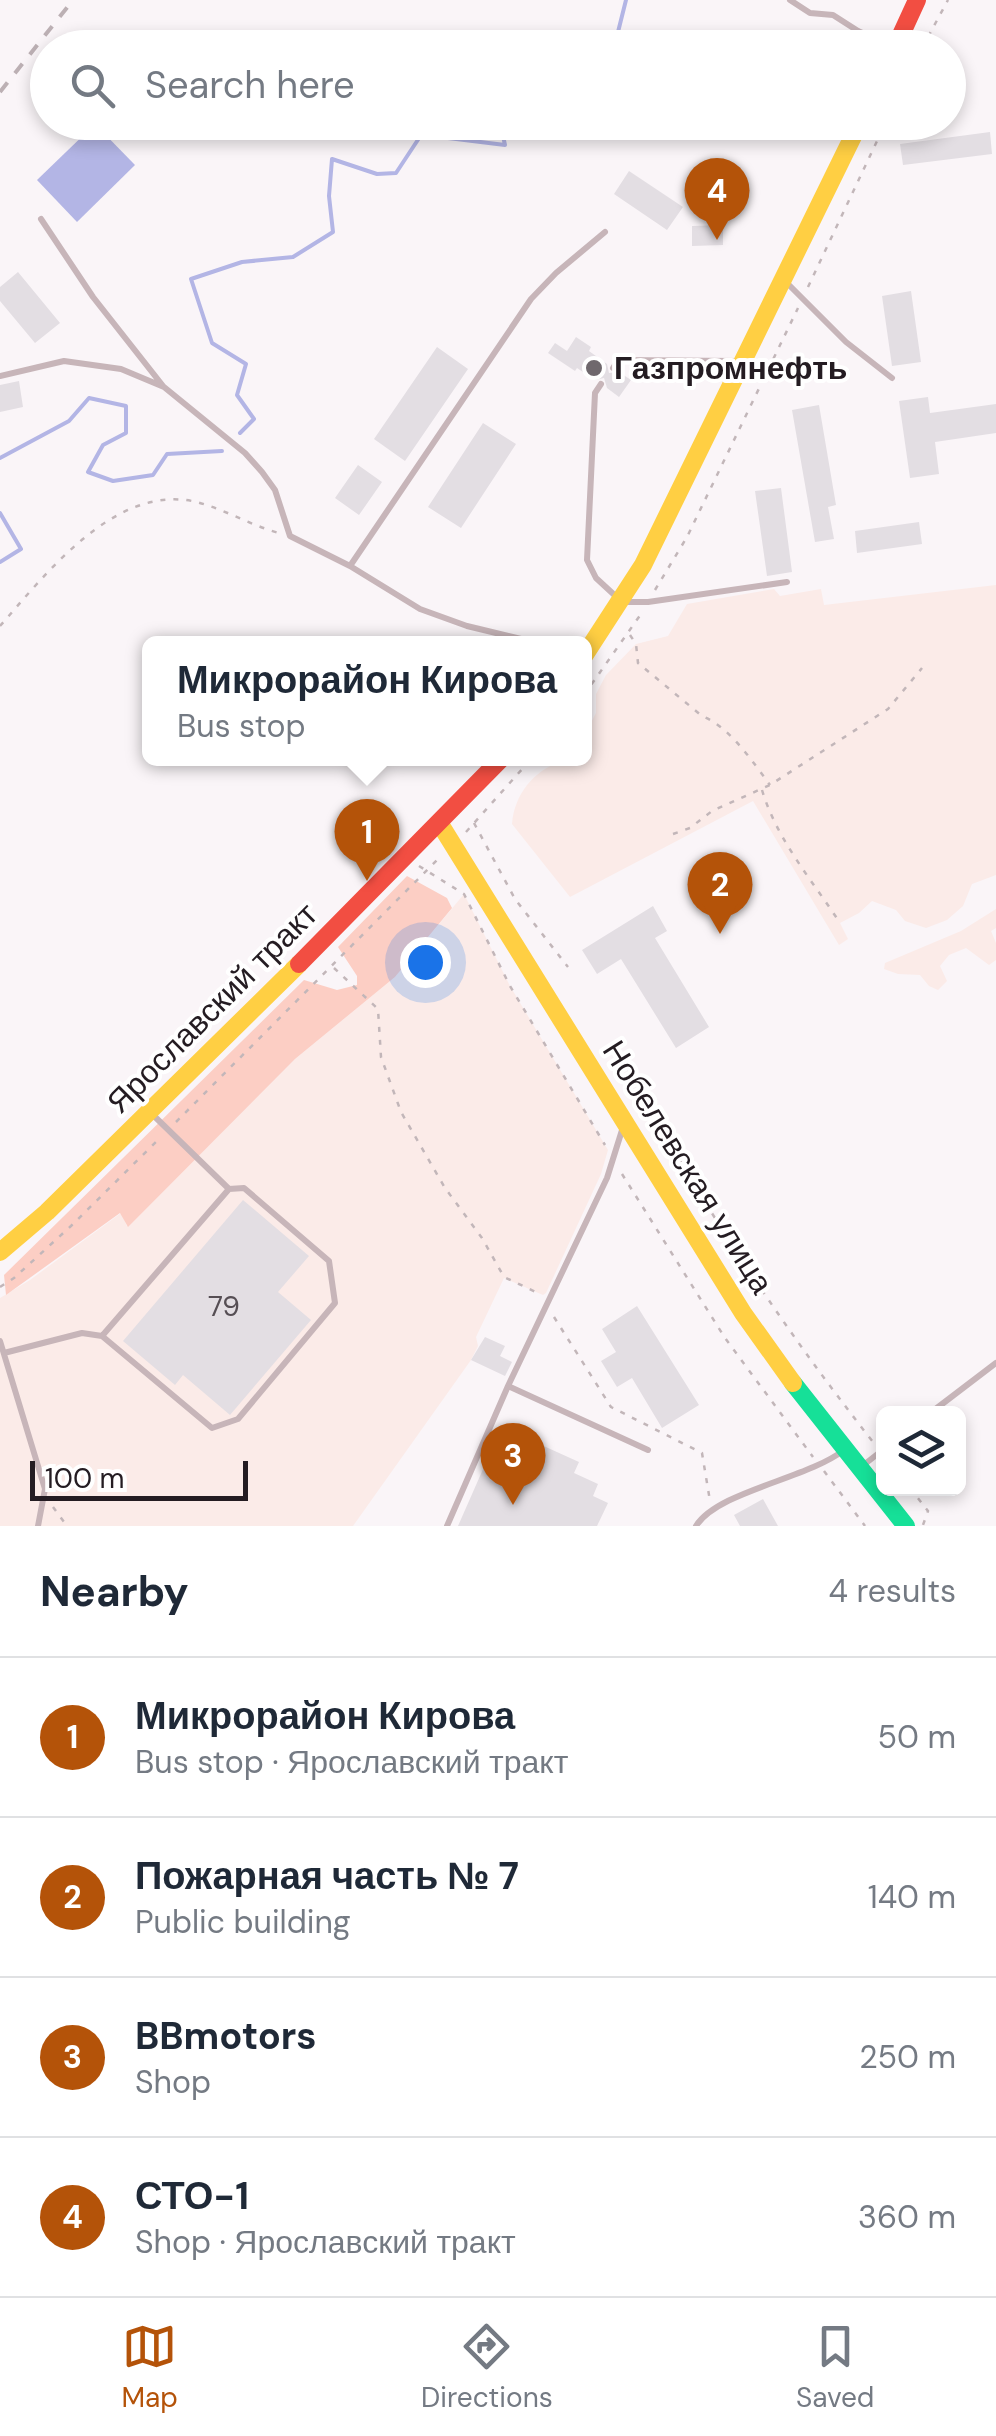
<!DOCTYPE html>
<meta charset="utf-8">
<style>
:root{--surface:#fff;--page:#f6f6f7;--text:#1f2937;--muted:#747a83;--line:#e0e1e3;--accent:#b45309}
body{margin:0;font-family:"DM Sans",sans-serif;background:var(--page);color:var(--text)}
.controls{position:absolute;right:30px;bottom:30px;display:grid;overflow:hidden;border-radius:15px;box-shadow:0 5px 15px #0003}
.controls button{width:90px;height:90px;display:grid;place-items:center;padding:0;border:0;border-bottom:2px solid var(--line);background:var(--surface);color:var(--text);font:50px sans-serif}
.scale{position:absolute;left:30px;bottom:25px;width:218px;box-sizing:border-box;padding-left:10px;border:5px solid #241c22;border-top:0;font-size:28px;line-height:35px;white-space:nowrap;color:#241c22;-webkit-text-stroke:8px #fff;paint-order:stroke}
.you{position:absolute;left:425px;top:962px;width:35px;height:35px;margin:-25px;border:8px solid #fff;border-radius:50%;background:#1a73e8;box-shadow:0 0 0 15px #1a73e833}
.badge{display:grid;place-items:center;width:65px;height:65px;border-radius:50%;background:var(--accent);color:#fff;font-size:32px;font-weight:700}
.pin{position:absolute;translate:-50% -82px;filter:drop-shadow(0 2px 5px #0008)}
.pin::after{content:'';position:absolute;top:52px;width:35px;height:30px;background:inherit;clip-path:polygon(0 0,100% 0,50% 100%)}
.popup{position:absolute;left:142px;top:636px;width:450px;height:130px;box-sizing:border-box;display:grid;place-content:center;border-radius:15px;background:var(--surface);filter:drop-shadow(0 2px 8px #0005);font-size:32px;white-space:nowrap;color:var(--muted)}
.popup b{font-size:38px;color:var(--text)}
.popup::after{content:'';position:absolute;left:50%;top:100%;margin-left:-20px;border:20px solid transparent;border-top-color:var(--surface)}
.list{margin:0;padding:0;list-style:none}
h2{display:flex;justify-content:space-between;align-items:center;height:130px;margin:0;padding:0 40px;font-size:42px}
h2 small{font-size:32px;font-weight:400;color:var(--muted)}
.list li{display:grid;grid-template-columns:65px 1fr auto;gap:30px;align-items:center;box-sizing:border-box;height:160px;padding:0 40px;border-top:2px solid var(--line)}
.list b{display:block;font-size:38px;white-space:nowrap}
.list p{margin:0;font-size:32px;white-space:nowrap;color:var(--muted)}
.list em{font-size:32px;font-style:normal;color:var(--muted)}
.icon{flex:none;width:55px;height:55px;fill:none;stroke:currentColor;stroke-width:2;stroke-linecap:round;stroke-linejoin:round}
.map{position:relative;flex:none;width:996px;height:1526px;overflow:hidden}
.search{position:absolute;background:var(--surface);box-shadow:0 5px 15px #0003;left:30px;right:30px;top:30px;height:110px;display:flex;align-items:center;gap:25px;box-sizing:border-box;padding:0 35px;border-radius:55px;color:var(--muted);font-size:38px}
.sheet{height:770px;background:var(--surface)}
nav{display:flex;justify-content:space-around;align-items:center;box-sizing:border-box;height:140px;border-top:2px solid var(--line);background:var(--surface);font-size:28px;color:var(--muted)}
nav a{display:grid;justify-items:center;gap:5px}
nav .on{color:var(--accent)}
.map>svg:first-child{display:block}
</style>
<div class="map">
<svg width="996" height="1526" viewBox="0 0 996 1526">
<rect width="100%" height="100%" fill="#faf5f8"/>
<path fill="#fbebe8" d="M996,585V875L972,884L963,906L947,920L926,928L905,921L896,910L872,901L859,913L840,923L848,939L839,945L753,801L570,897L512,824C515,786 546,758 584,758L585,755L592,753L585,734L596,713V694L606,675L636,644L668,636L687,604L774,589L780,596L821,589L824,605Z
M464,894L510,986L608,1150L601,1174L546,1293L543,1295L504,1278L476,1337L478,1346L471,1360L353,1526H0V1298L30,1280L121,1213L127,1226L295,1059L395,977Z
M996,909V928L991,931L996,943V960L989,965L966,948L949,955L940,966L947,981L938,990L929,986L920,975L898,974L884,969L885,963L961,931Z"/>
<path fill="#fccec4" d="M407,876L447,898L452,908L395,977L295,1059L128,1227L120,1213L6,1295L4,1275L304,980L337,990L357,985V976L338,947Z"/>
<path fill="#b3b5e5" d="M95,124L135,165L77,222L37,180Z"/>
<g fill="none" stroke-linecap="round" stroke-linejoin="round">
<path stroke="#b3b5e5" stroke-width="4" d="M614,48L626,0
M240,433L254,419L237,395L246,364L212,343L191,279L242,262L293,257L333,232L329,196L332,159L377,174L396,173L429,123L448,138L505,145L500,122
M0,458L69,421L89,398L126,406V433L103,445L88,472L113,481L153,475L167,454L222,451
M0,513L21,549L0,562"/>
</g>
<path fill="#e3dee3" d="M990,132L992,154L903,165L900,144Z
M629,171L683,207L667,230L614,194Z
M723,225V245L692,246V226Z
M18,272L60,323L35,343L0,301V287Z
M911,291L921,362L892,366L882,296Z
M576,337L591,347L589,351L607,364L609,373L619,372L631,380L619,397L607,388L604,378L595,380L577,368L575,371L548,353L555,343L567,351Z
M437,347L468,369L405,461L374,439Z
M19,381L23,407L0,412V385Z
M928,397L930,413L996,404V433L935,442L939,474L910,478L899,401Z
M819,405L836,505L828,507L834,539L815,542L792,410Z
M483,423L516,444L461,528L428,507Z
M358,465L382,482L359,515L335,498Z
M781,488L792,572L767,576L755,491Z
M919,522L922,544L857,553L855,531Z
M653,906L667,931L655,938L709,1027L676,1048L621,959L597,974L582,950Z
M243,1200L309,1256L278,1292L311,1320L230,1415L183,1375L175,1385L123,1341Z
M637,1306L699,1405L662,1428L632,1378L617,1387L601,1361L616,1352L602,1329Z
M485,1337L505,1346L500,1356L512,1362L505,1376L471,1360Z
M537,1443L579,1462L574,1473L598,1484L593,1496L608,1503L597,1526H458L491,1451L504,1457L507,1450L530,1460Z
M763,1499L778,1526H740L734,1515Z"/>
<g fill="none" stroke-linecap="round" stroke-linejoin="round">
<path stroke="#c2b6b9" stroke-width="2.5" stroke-dasharray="5 8" stroke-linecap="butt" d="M922,48L948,0
M808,287L886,122
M655,590L687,537L798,308
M0,626C45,575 113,486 192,501C221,507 249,525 279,533
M630,635L636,644L638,663L702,716C730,727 752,761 770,785
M584,695L641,614
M762,790C777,840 812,880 840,923
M474,823L515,899L568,967
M466,832L532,758
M673,834L690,828L712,811L770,785L888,709L922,668
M419,866L464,894L510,986L605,1145
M334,968L378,1009L381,1057L401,1112L445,1188L482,1238L504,1277L540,1294
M621,1056C697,1197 774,1316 873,1442
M176,1122L442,855
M622,1174L725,1338L813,1457
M0,1287L14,1278L71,1226L160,1138
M554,1317L611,1407L702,1453L710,1501
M824,1471L865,1526
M910,1488L928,1511L923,1525
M53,1507L67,1526"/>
<path stroke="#c7b5b9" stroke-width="6" d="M790,0L810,13L833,15L858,31L893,47
M41,219L93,297L163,386
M785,281L846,342L892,378
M613,368L618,360L738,361
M0,376L64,361L121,369L164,387L245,453L262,472L275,490L290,536L350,566L420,609L467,626L542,644
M601,384L595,393L587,560L596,578L622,602H648L787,582
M350,566L531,299L556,273L605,232
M102,1336L212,1428L238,1419L335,1303L329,1261L244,1188L229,1189
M0,1341L45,1489L38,1526
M4,1353L82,1333L102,1336L229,1189L151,1113
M508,1386L648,1450
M929,1414L996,1363
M861,1467L884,1449
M447,1526L508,1386L607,1178L623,1127
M696,1526C718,1491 807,1479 844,1450"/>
<path stroke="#16e098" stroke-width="18" d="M793,1383L906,1526"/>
<path stroke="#ffcf43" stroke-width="18" d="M584,656L643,565L860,122
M440,824L743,1313L793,1383
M0,1252L47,1212L299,964"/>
<path stroke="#f24e42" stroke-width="18" d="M895,48L917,0
M299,964L502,758"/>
<path stroke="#bcb0b4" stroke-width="4" stroke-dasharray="12 12" stroke-linecap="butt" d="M0,92L73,0"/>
</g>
<circle fill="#6f686d" stroke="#fff" stroke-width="4" cx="594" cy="368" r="10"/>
<g text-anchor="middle" stroke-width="8" stroke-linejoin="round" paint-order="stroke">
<g font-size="28" fill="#564e54">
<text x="224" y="1316">79</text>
</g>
<g font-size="32" font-weight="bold" fill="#241c22" stroke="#fff" text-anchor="start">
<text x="614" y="379">Газпромнефть</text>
</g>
<g font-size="32" fill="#241c22" stroke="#fff">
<text transform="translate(212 1008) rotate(-45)" y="11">Ярославский тракт</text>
<text transform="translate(688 1167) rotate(58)" y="11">Нобелевская улица</text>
</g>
</g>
</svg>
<div class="controls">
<button><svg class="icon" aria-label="layers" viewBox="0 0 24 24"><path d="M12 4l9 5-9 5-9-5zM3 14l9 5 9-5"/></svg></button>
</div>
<div class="scale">100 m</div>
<div class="you"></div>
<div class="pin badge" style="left:367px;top:881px">1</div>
<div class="popup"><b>Микрорайон Кирова</b>Bus stop</div>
<div class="pin badge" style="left:720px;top:934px">2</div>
<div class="pin badge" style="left:513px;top:1505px">3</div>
<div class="pin badge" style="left:717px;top:240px">4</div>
<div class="search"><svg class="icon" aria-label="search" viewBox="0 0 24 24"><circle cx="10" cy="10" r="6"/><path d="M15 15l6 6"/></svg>Search here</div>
</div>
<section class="sheet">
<h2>Nearby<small>4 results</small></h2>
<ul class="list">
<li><span class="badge">1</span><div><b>Микрорайон Кирова</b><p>Bus stop · Ярославский тракт</p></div><em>50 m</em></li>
<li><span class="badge">2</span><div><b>Пожарная часть № 7</b><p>Public building</p></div><em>140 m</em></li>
<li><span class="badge">3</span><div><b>BBmotors</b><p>Shop</p></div><em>250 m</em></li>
<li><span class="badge">4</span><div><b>СТО-1</b><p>Shop · Ярославский тракт</p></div><em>360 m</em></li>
</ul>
</section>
<nav>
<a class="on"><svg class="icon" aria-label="map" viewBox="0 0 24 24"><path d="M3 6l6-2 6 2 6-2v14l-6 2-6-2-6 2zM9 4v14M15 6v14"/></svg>Map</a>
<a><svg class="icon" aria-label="directions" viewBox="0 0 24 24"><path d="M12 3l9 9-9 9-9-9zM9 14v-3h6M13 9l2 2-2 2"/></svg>Directions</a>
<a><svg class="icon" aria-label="saved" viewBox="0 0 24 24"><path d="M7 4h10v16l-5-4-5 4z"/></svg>Saved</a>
</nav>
